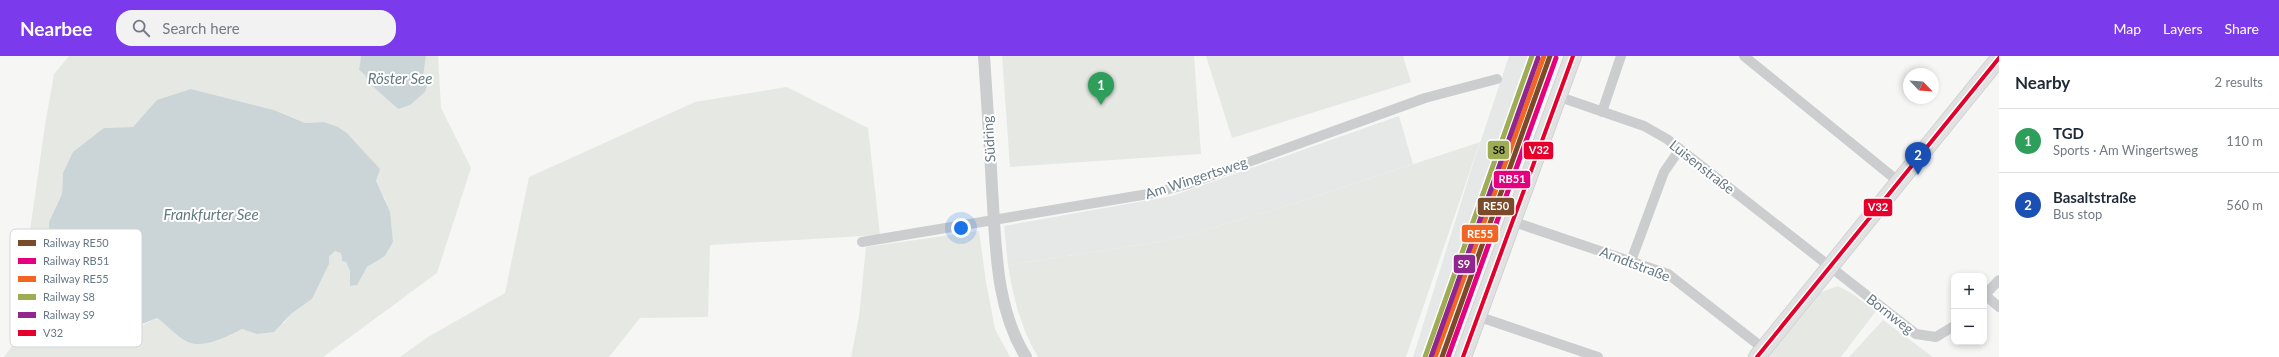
<!DOCTYPE html>
<meta charset="utf-8">
<style>
:root{--surface:#fff;--page:#f2f2f3;--text:#1f2937;--muted:#747a83;--line:#e0e1e3;--accent:#7c3aed}
body{margin:0;font-family:Lato,sans-serif;background:var(--page);color:var(--text)}
.controls{position:absolute;right:12px;bottom:12px;display:grid;overflow:hidden;border-radius:8px;box-shadow:0 2px 6px #0003}
.controls button{width:36px;height:36px;display:grid;place-items:center;padding:0;border:0;border-bottom:1px solid var(--line);background:var(--surface);color:var(--text);font:20px sans-serif}
.compass{position:absolute;left:1903px;top:12px;width:36px;height:36px;border-radius:50%;background:var(--surface);box-shadow:0 2px 6px #0003;rotate:115deg}
.you{position:absolute;left:961px;top:172px;width:14px;height:14px;margin:-10px;border:3px solid #fff;border-radius:50%;background:#1a73e8;box-shadow:0 0 0 6px #1a73e833}
.badge{display:grid;place-items:center;width:26px;height:26px;border-radius:50%;background:var(--accent);color:#fff;font-size:13px;font-weight:700}
.pin{position:absolute;translate:-50% -33px;filter:drop-shadow(0 1px 2px #0008)}
.pin::after{content:'';position:absolute;top:21px;width:14px;height:12px;background:inherit;clip-path:polygon(0 0,100% 0,50% 100%)}
.list{margin:0;padding:0;list-style:none}
h2{display:flex;justify-content:space-between;align-items:center;height:52px;margin:0;padding:0 16px;font-size:17px}
h2 small{font-size:13px;font-weight:400;color:var(--muted)}
.list li{display:grid;grid-template-columns:26px 1fr auto;gap:12px;align-items:center;box-sizing:border-box;height:64px;padding:0 16px;border-top:1px solid var(--line)}
.list b{display:block;font-size:15px;white-space:nowrap}
.list p{margin:0;font-size:13px;white-space:nowrap;color:var(--muted)}
.list em{font-size:13px;font-style:normal;color:var(--muted)}
.icon{flex:none;width:22px;height:22px;fill:none;stroke:currentColor;stroke-width:2;stroke-linecap:round;stroke-linejoin:round}
.map{position:relative;flex:none;width:1999px;height:301px;overflow:hidden}
header{display:flex;align-items:center;gap:24px;box-sizing:border-box;height:56px;padding:0 20px;background:var(--accent);color:#fff}
header strong{font-size:19px}
nav{display:flex;gap:22px;margin-inline-start:auto;font-size:14px}
.search{width:280px;height:36px;background:var(--page);display:flex;align-items:center;gap:10px;box-sizing:border-box;padding:0 14px;border-radius:16px;color:var(--muted);font-size:15px}
main{display:flex}
aside{flex:1;background:var(--surface)}
.map>svg:first-child{display:block}
</style>
<header>
<strong>Nearbee</strong>
<div class="search"><svg class="icon" aria-label="search" viewBox="0 0 24 24"><circle cx="10" cy="10" r="6"/><path d="M15 15l6 6"/></svg>Search here</div>
<nav><a>Map</a><a>Layers</a><a>Share</a></nav>
</header>
<main>
<div class="map">
<svg width="1999" height="301" viewBox="0 0 1999 301">
<rect width="100%" height="100%" fill="#f6f6f5"/>
<path fill="#e6e7e7" d="M1509,0H1558L1451,301H1413L1472,111Z
M1399,60L1413,108L1293,148L1170,184L1008,209L1004,170L1172,140Z"/>
<path fill="#e6e9e3" fill-rule="evenodd" d="M69,0H361L359,14L365,19L369,27L398,53L427,30L423,21L426,0H438L441,52L471,112L437,217L323,301H4L14,287L45,69L54,18ZM191,33L274,54L305,67L325,66L347,77L370,102L378,134L385,143L393,186L385,200L367,211L356,229L350,230V215L346,206L342,205L341,197L335,195L329,201V208L312,243L291,258L284,267L257,278L242,273L228,280L173,274L157,262L143,269L90,277L80,269L51,230L50,213L55,181L49,166L62,138L63,117L104,72L133,71L140,63Z
M1002,0H1194L1201,98L1010,111Z
M1206,0H1403L1411,26L1232,82Z
M787,31L868,72L880,179L710,189L708,261L640,262L609,301H400L428,281L505,237L529,121L695,46Z
M1480,86L1406,301H1038C1021,273 1013,241 1008,209L1170,184L1293,148Z
M979,175L986,226L995,273L1010,301H851L859,261L866,191Z
M1838,230L1851,237L1876,255L1841,301H1768L1821,236Z
M1883,264L1933,301H1849Z"/>
<path fill="#cbd4d6" d="M361,0H426L423,21L427,30L425,36L410,49L398,53L369,27L365,19L359,14Z
M191,33L274,54L305,67L324,66L338,71L347,77L380,113L376,125L390,156L393,186L385,200L367,211L357,229L350,230V215L346,206L342,205L341,197L335,195L329,201V208L312,243L291,258L274,276L257,278L242,273C228,280 204,293 188,286C177,281 167,269 157,262L120,277H90L59,256L54,246L50,213L55,181L49,175V166L62,138L63,117L73,96L104,72L133,71L157,44Z"/>
<g fill="none" stroke-linecap="round" stroke-linejoin="round">
<g stroke="#d2d2d3" stroke-width="18">
<path id="primary" d="M1463,301L1573,0
M1757,301L1999,2"/>
</g>
<path stroke="#cccdce" stroke-width="10" d="M1744,0L1899,126
M1557,40L1644,70L1667,83L1916,278L1936,281L1954,270
M1602,56L1621,0
M1511,165L1668,218L1764,293
M862,186L1154,137L1188,128L1425,42L1497,23
M1631,205L1664,116L1680,93
M1985,239L1999,251
M1984,240L1999,224
M1477,260L1598,301"/>
<path stroke="#cccdce" stroke-width="12" d="M984,0C987,44 990,89 992,133C996,190 995,251 1026,301"/>
<use href="#primary" stroke="#e0e1e1" stroke-width="16"/>
<g stroke="#fff" stroke-width="7">
<path id="bus-1" d="M1463,301L1573,0
M1757,301L1999,2"/>
</g>
<use href="#bus-1" stroke="#e4002b" stroke-width="4"/>
<g stroke="#fff" stroke-width="8">
<path id="rail-1" d="M1442,301L1550,0"/>
</g>
<g stroke="#fff" stroke-width="8">
<path id="rail-2" d="M1448,301L1556,2"/>
</g>
<g stroke="#fff" stroke-width="8">
<path id="rail-3" d="M1436,299L1544,0"/>
</g>
<g stroke="#fff" stroke-width="8">
<path id="rail-4" d="M1425,301L1532,0"/>
</g>
<g stroke="#fff" stroke-width="8">
<path id="rail-5" d="M1431,301L1538,2"/>
</g>
<use href="#rail-1" stroke="#7a4b2a" stroke-width="5"/>
<use href="#rail-2" stroke="#e5007d" stroke-width="5"/>
<use href="#rail-3" stroke="#f26522" stroke-width="5"/>
<use href="#rail-4" stroke="#9eac54" stroke-width="5"/>
<use href="#rail-5" stroke="#91268f" stroke-width="5"/>
</g>
<g text-anchor="middle" stroke-width="4" stroke-linejoin="round" paint-order="stroke">
<g font-size="14" fill="#667884" stroke="#fff">
<text transform="translate(989 83) rotate(-94)" y="5">Südring</text>
<text transform="translate(1702 111) rotate(38)" y="5">Luisenstraße</text>
<text transform="translate(1196 122) rotate(-18)" y="5">Am Wingertsweg</text>
<text transform="translate(1635 208) rotate(21)" y="5">Arndtstraße</text>
<text transform="translate(1890 258) rotate(38)" y="5">Bornweg</text>
</g>
<g font-size="15" font-style="italic" fill="#627980" stroke="#fff">
<text x="400" y="28">Röster See</text>
<text x="211" y="164">Frankfurter See</text>
</g>
</g>
<rect x="10" y="173" width="132" height="118" rx="6" fill="#fff" stroke="#d1d6da" stroke-width="1"/>
<rect x="18" y="184" width="18" height="6" fill="#7a4b2a"/>
<rect x="18" y="202" width="18" height="6" fill="#e5007d"/>
<rect x="18" y="220" width="18" height="6" fill="#f26522"/>
<rect x="18" y="238" width="18" height="6" fill="#9eac54"/>
<rect x="18" y="256" width="18" height="6" fill="#91268f"/>
<rect x="18" y="274" width="18" height="6" fill="#e4002b"/>
<g font-size="11" fill="#667884">
<text x="43" y="191">Railway RE50</text>
<text x="43" y="209">Railway RB51</text>
<text x="43" y="227">Railway RE55</text>
<text x="43" y="245">Railway S8</text>
<text x="43" y="263">Railway S9</text>
<text x="43" y="281">V32</text>
</g>
<g stroke="#fff" stroke-width="1.5">
<rect x="1487" y="84" width="23" height="20" rx="4" fill="#9eac54"/>
<rect x="1523" y="85" width="31" height="19" rx="4" fill="#e4002b"/>
<rect x="1493" y="114" width="38" height="19" rx="4" fill="#e5007d"/>
<rect x="1477" y="141" width="38" height="19" rx="4" fill="#7a4b2a"/>
<rect x="1863" y="142" width="30" height="19" rx="4" fill="#e4002b"/>
<rect x="1461" y="168" width="38" height="19" rx="4" fill="#f26522"/>
<rect x="1453" y="198" width="23" height="20" rx="4" fill="#91268f"/>
</g>
<g font-size="11" text-anchor="middle" font-weight="bold" fill="#fff">
<text x="1539" y="98">V32</text>
<text x="1512" y="127">RB51</text>
<text x="1496" y="154">RE50</text>
<text x="1878" y="155">V32</text>
<text x="1480" y="182">RE55</text>
<text x="1464" y="212">S9</text>
</g>
<g font-size="11" text-anchor="middle" font-weight="bold" fill="#111">
<text x="1499" y="98">S8</text>
</g>
</svg>
<div class="controls">
<button>+</button>
<button>−</button>
</div>
<svg class="compass" viewBox="-18 -18 36 36"><path d="M0-13l5 13h-10z" fill="#e53935"/><path d="M0 13l5-13h-10z" fill="#747a83"/></svg>
<div class="you"></div>
<div class="pin badge" style="left:1101px;top:49px;background:#2e9e5b">1</div>
<div class="pin badge" style="left:1918px;top:119px;background:#1a4fb4">2</div>
</div>
<aside>
<h2>Nearby<small>2 results</small></h2>
<ul class="list">
<li><span class="badge" style="background:#2e9e5b">1</span><div><b>TGD</b><p>Sports · Am Wingertsweg</p></div><em>110 m</em></li>
<li><span class="badge" style="background:#1a4fb4">2</span><div><b>Basaltstraße</b><p>Bus stop</p></div><em>560 m</em></li>
</ul>
</aside>
</main>
